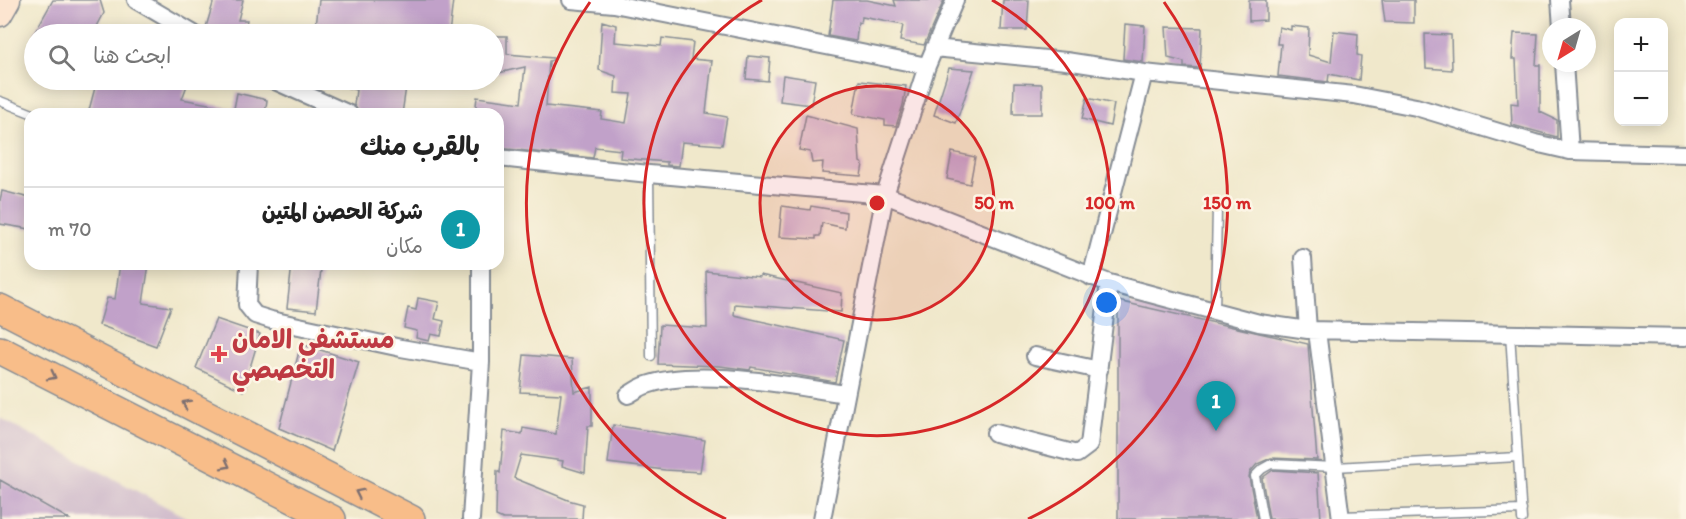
<!DOCTYPE html>
<html lang="ar">
<meta charset="utf-8">
<style>
:root{--surface:#fff;--page:#f6f6f6;--text:#222;--muted:#767676;--line:#e0e0e0;--accent:#7c3aed}
body{margin:0;font-family:Itim,"Playpen Sans Arabic",sans-serif;background:var(--page);color:var(--text);direction:rtl}
.controls{position:absolute;right:18px;top:18px;display:grid;overflow:hidden;border-radius:12px;box-shadow:0 3px 15px #0003}
.controls button{width:54px;height:54px;display:grid;place-items:center;padding:0;border:0;border-bottom:2px solid var(--line);background:var(--surface);color:var(--text);font:30px sans-serif}
.compass{position:absolute;left:1542px;top:18px;width:54px;height:54px;border-radius:50%;background:var(--surface);box-shadow:0 3px 15px #0003;rotate:217deg}
.you{position:absolute;left:1107px;top:303px;width:21px;height:21px;margin:-15px;border:4px solid #fff;border-radius:50%;background:#1a73e8;box-shadow:0 0 0 9px #1a73e833}
.badge{display:grid;place-items:center;width:39px;height:39px;border-radius:50%;background:var(--accent);color:#fff;font-size:20px;font-weight:700}
.pin{position:absolute;translate:-50% -50px;filter:drop-shadow(0 2px 3px #0008)}
.pin::after{content:'';position:absolute;top:32px;width:21px;height:18px;background:inherit;clip-path:polygon(0 0,100% 0,50% 100%)}
.list{margin:0;padding:0;list-style:none}
h2{display:flex;justify-content:space-between;align-items:center;height:78px;margin:0;padding:0 24px;font-size:26px}
h2 small{font-size:20px;font-weight:400;color:var(--muted)}
.list li{display:grid;grid-template-columns:39px 1fr auto;gap:18px;align-items:center;box-sizing:border-box;height:84px;padding:0 24px;border-top:2px solid var(--line)}
.list b{display:block;font-size:22px;white-space:nowrap}
.list p{margin:0;font-size:20px;white-space:nowrap;color:var(--muted)}
.list em{font-size:20px;font-style:normal;color:var(--muted)}
.icon{flex:none;width:33px;height:33px;fill:none;stroke:currentColor;stroke-width:2;stroke-linecap:round;stroke-linejoin:round}
.map{position:relative;flex:none;width:1686px;height:519px;overflow:hidden;direction:ltr}
.search{position:absolute;background:var(--surface);box-shadow:0 3px 15px #0003;left:24px;top:24px;width:480px;height:66px;display:flex;align-items:center;gap:15px;box-sizing:border-box;padding:0 21px;border-radius:33px;color:var(--muted);font-size:22px}
.panel{position:absolute;background:var(--surface);box-shadow:0 3px 15px #0003;left:24px;top:108px;width:480px;height:162px;border-radius:18px;direction:rtl}
.map>svg:first-child{display:block}
</style>
<div class="map">
<svg width="1686" height="519" viewBox="0 0 1686 519">
<rect width="100%" height="100%" fill="#fcf5e5"/>
<filter id="ink" filterUnits="userSpaceOnUse"><feTurbulence type="fractalNoise" baseFrequency=".0167" numOctaves="2"/><feDisplacementMap in="SourceGraphic" scale="12" xChannelSelector="R" yChannelSelector="G"/><feConvolveMatrix kernelMatrix="1 2 1 2 8 2 1 2 1" color-interpolation-filters="sRGB"/></filter>
<filter id="wash" filterUnits="userSpaceOnUse"><feTurbulence type="fractalNoise" baseFrequency=".008" numOctaves="4" result="noise"/><feDisplacementMap in="SourceGraphic" scale="24" xChannelSelector="R" yChannelSelector="G"/><feGaussianBlur stdDeviation="1.35" result="paint"/><feColorMatrix in="noise" values="0 0 0 0 0 0 0 0 0 0 0 0 0 0 0 0 0 1.4 0 .05"/><feComposite in="paint" operator="in"/></filter>
<g filter="url(#wash)">
<rect width="100%" height="100%" fill="#f0e8cb"/>
<path fill="#d1bdcc" d="M0,418L189,519H0Z"/>
<g id="blocks">
<path fill="#c1a1c9" d="M53,0H100L104,13L93,34H34Z
M214,0H243L238,20H247L244,34H222L206,27Z
M319,0H453L449,34H315Z
M833,0H867L896,6L894,0H944L924,45L900,41L903,25L862,17L861,23L858,22L856,41L828,36Z
M1003,0H1029L1027,30H1001Z
M1249,0H1266V20L1249,21Z
M1382,0H1414V23L1385,22Z
M602,21L616,25L615,42L661,46L662,38L693,42L691,59L712,61L706,113L727,117L722,145L682,142L679,166L667,165V162L620,158L621,150L595,147L593,158L498,148V114H475L477,97L521,103L525,67L498,73L494,60V36H507V54L553,58V60L549,61L546,106L602,112L601,119L626,123L631,94L615,93L616,76L599,70Z
M1125,24L1145,26L1143,62L1123,59Z
M1291,26L1309,28L1308,55L1331,62L1334,31L1358,34L1357,55L1361,56L1359,80L1329,74L1328,82L1278,76L1281,44H1277L1279,27L1291,30Z
M1166,27L1202,28L1200,68L1184,67V62L1168,58Z
M1514,33L1538,34L1536,65H1540V112L1557,120V137L1512,125L1511,103L1518,104L1516,59H1512Z
M1425,34L1451,35L1452,70L1426,68Z
M748,56L770,58L768,81L746,79Z
M949,68L974,70L956,123L934,115Z
M783,75L815,80L811,105L780,101Z
M97,80H143L158,83L159,80H189L182,99L230,108V114H88Z
M331,80H407L402,114L359,113L354,105L356,90L331,83Z
M859,81L906,86L903,105L896,126L885,125V120L853,114Z
M1014,83L1042,84V114H1013Z
M237,93L267,100L265,114H233Z
M1087,98L1114,104L1110,126L1082,119Z
M806,115L858,129L860,162L863,164L861,176L822,173L823,162L812,163L810,152L799,150Z
M952,152L975,157L970,184L947,179Z
M2,191L30,198V229L0,224V200Z
M782,206L810,210L811,206L846,212L845,228L822,223L820,236H816V239L779,237Z
M120,264H149L143,303L171,307L156,346L99,325L107,298L115,299Z
M292,264L321,270L316,311L287,308Z
M706,271L760,277V275L842,293L841,312L735,304L734,315L844,340L835,382L751,367L750,370L720,366L658,364L660,325L707,328Z
M418,298L439,302L435,319L444,321L441,336L431,334L429,341L416,338L417,331L404,328L408,308L416,310Z
M1118,301L1308,344L1317,460L1271,458L1257,464L1250,472L1249,477L1257,519H1118Z
M216,319L260,334L243,391L196,368Z
M301,344L359,362L332,451L279,428Z
M524,355L572,359L574,392L592,387V426H588L585,473L562,466L563,461L521,455L514,478L568,500L583,504L582,519H503L496,516L497,471L500,473L504,431L522,434L523,428L556,434L561,394L520,392Z
M613,425L705,440L700,472L665,470L608,463Z
M1273,470L1318,473L1321,519H1269L1262,478Z
M0,480L69,519H0Z"/>
</g>
</g>
<g filter="url(#ink)">
<use href="#blocks" fill-opacity="0" stroke="#868c94" stroke-width="1.5"/>
<g fill="none" stroke-linecap="round" stroke-linejoin="round">
<g stroke="#868c94" stroke-width="11">
<path id="service" d="M0,101L33,114
M649,174L651,356
M1215,312L1217,207
M1510,333L1522,519
M1341,516L1522,510
M1263,519L1255,476L1262,469L1271,464L1335,467L1518,457"/>
</g>
<g stroke="#868c94" stroke-width="20">
<path id="minor" d="M136,0L194,34
M571,0L614,4
M614,0V4L927,66
M1560,0L1562,27
M934,48L1066,61L1144,73L1354,95L1416,107L1535,143L1570,151L1686,154
M1564,63L1570,151
M273,80L349,114
M498,158L649,174L885,195L1109,283L1259,323L1308,330L1686,337
M1303,258L1308,330
M249,264L247,305L255,315L271,320L401,348L481,362
M1091,277L1144,73
M1317,331L1341,519
M1035,356L1099,370
M628,395C633,392 639,388 644,386C694,366 792,386 846,394
M995,433L1077,454L1089,445L1109,283
M471,519L481,362V264
M822,519L885,195L927,66L955,0"/>
</g>
<g stroke="#868c94" stroke-width="27">
<path id="secondary" d="M0,14L8,0"/>
</g>
<g stroke="#868c94" stroke-width="30">
<path id="primary" d="M0,308L411,519
M0,350L332,519"/>
</g>
<use href="#service" stroke="#fff" stroke-width="8"/>
<use href="#minor" stroke="#fff" stroke-width="16"/>
<use href="#secondary" stroke="#fce5d0" stroke-width="24"/>
<use href="#primary" stroke="#f8bd89" stroke-width="27"/>
</g>
<defs><path id="oneway-chevron" d="M-2-3.5L2.5 0L-2 3.5" fill="none" stroke-width="1.6" stroke-linecap="round" stroke-linejoin="round" transform="scale(1.5)"/></defs>
<g stroke="#7e6f71">
<use href="#oneway-chevron" transform="translate(52 376) rotate(27)"/>
<use href="#oneway-chevron" transform="translate(186 404) rotate(-153)"/>
<use href="#oneway-chevron" transform="translate(226 465) rotate(27)"/>
<use href="#oneway-chevron" transform="translate(359 493) rotate(-154)"/>
</g>
</g>
<circle cx="877" cy="203" r="117" fill="#d62828" fill-opacity=".12"/>
<g fill="none" stroke="#d62828" stroke-width="3">
<circle cx="877" cy="203" r="117"/>
<path d="M992 0A233 233 0 1 1 762 0"/>
<path d="M726 519A350 350 0 0 1 590 2M1164 2A350 350 0 0 1 1028 519"/>
</g>
<path fill="#e0444e" stroke="#fcf5e5" stroke-width="2" d="M216 345h6v6h6v6h-6v6h-6v-6h-6v-6h6z"/>
<g text-anchor="middle" stroke-width="5" stroke-linejoin="round" paint-order="stroke">
<g font-size="26" font-weight="bold" fill="#be3a42" stroke="#fcf5e5" text-anchor="start">
<text x="232" y="348">مستشفى الامان<tspan x="232" dy="30">التخصصي</tspan></text>
</g>
</g>
<circle cx="877" cy="203" r="9" fill="#d62828" stroke="#fcf5e5" stroke-width="3"/>
<g font-size="18" text-anchor="middle" font-weight="bold" fill="#d62828" stroke="#fcf5e5" stroke-width="5" stroke-linejoin="round" paint-order="stroke">
<text x="994" y="209">50 m</text>
<text x="1110" y="209">100 m</text>
<text x="1227" y="209">150 m</text>
</g>
</svg>
<div class="controls">
<button>+</button>
<button>−</button>
</div>
<svg class="compass" viewBox="-18 -18 36 36"><path d="M0-13l5 13h-10z" fill="#e53935"/><path d="M0 13l5-13h-10z" fill="#767676"/></svg>
<div class="you"></div>
<div class="pin badge" style="left:1216px;top:431px;background:#0f9aa8">1</div>
<div class="search"><svg class="icon" aria-label="search" viewBox="0 0 24 24"><circle cx="10" cy="10" r="6"/><path d="M15 15l6 6"/></svg>ابحث هنا</div>
<section class="panel">
<h2>بالقرب منك<small></small></h2>
<ul class="list">
<li><span class="badge" style="background:#0f9aa8">1</span><div><b>شركة الحصن المتين</b><p>مكان</p></div><em>70 m</em></li>
</ul>
</section>
</div>
